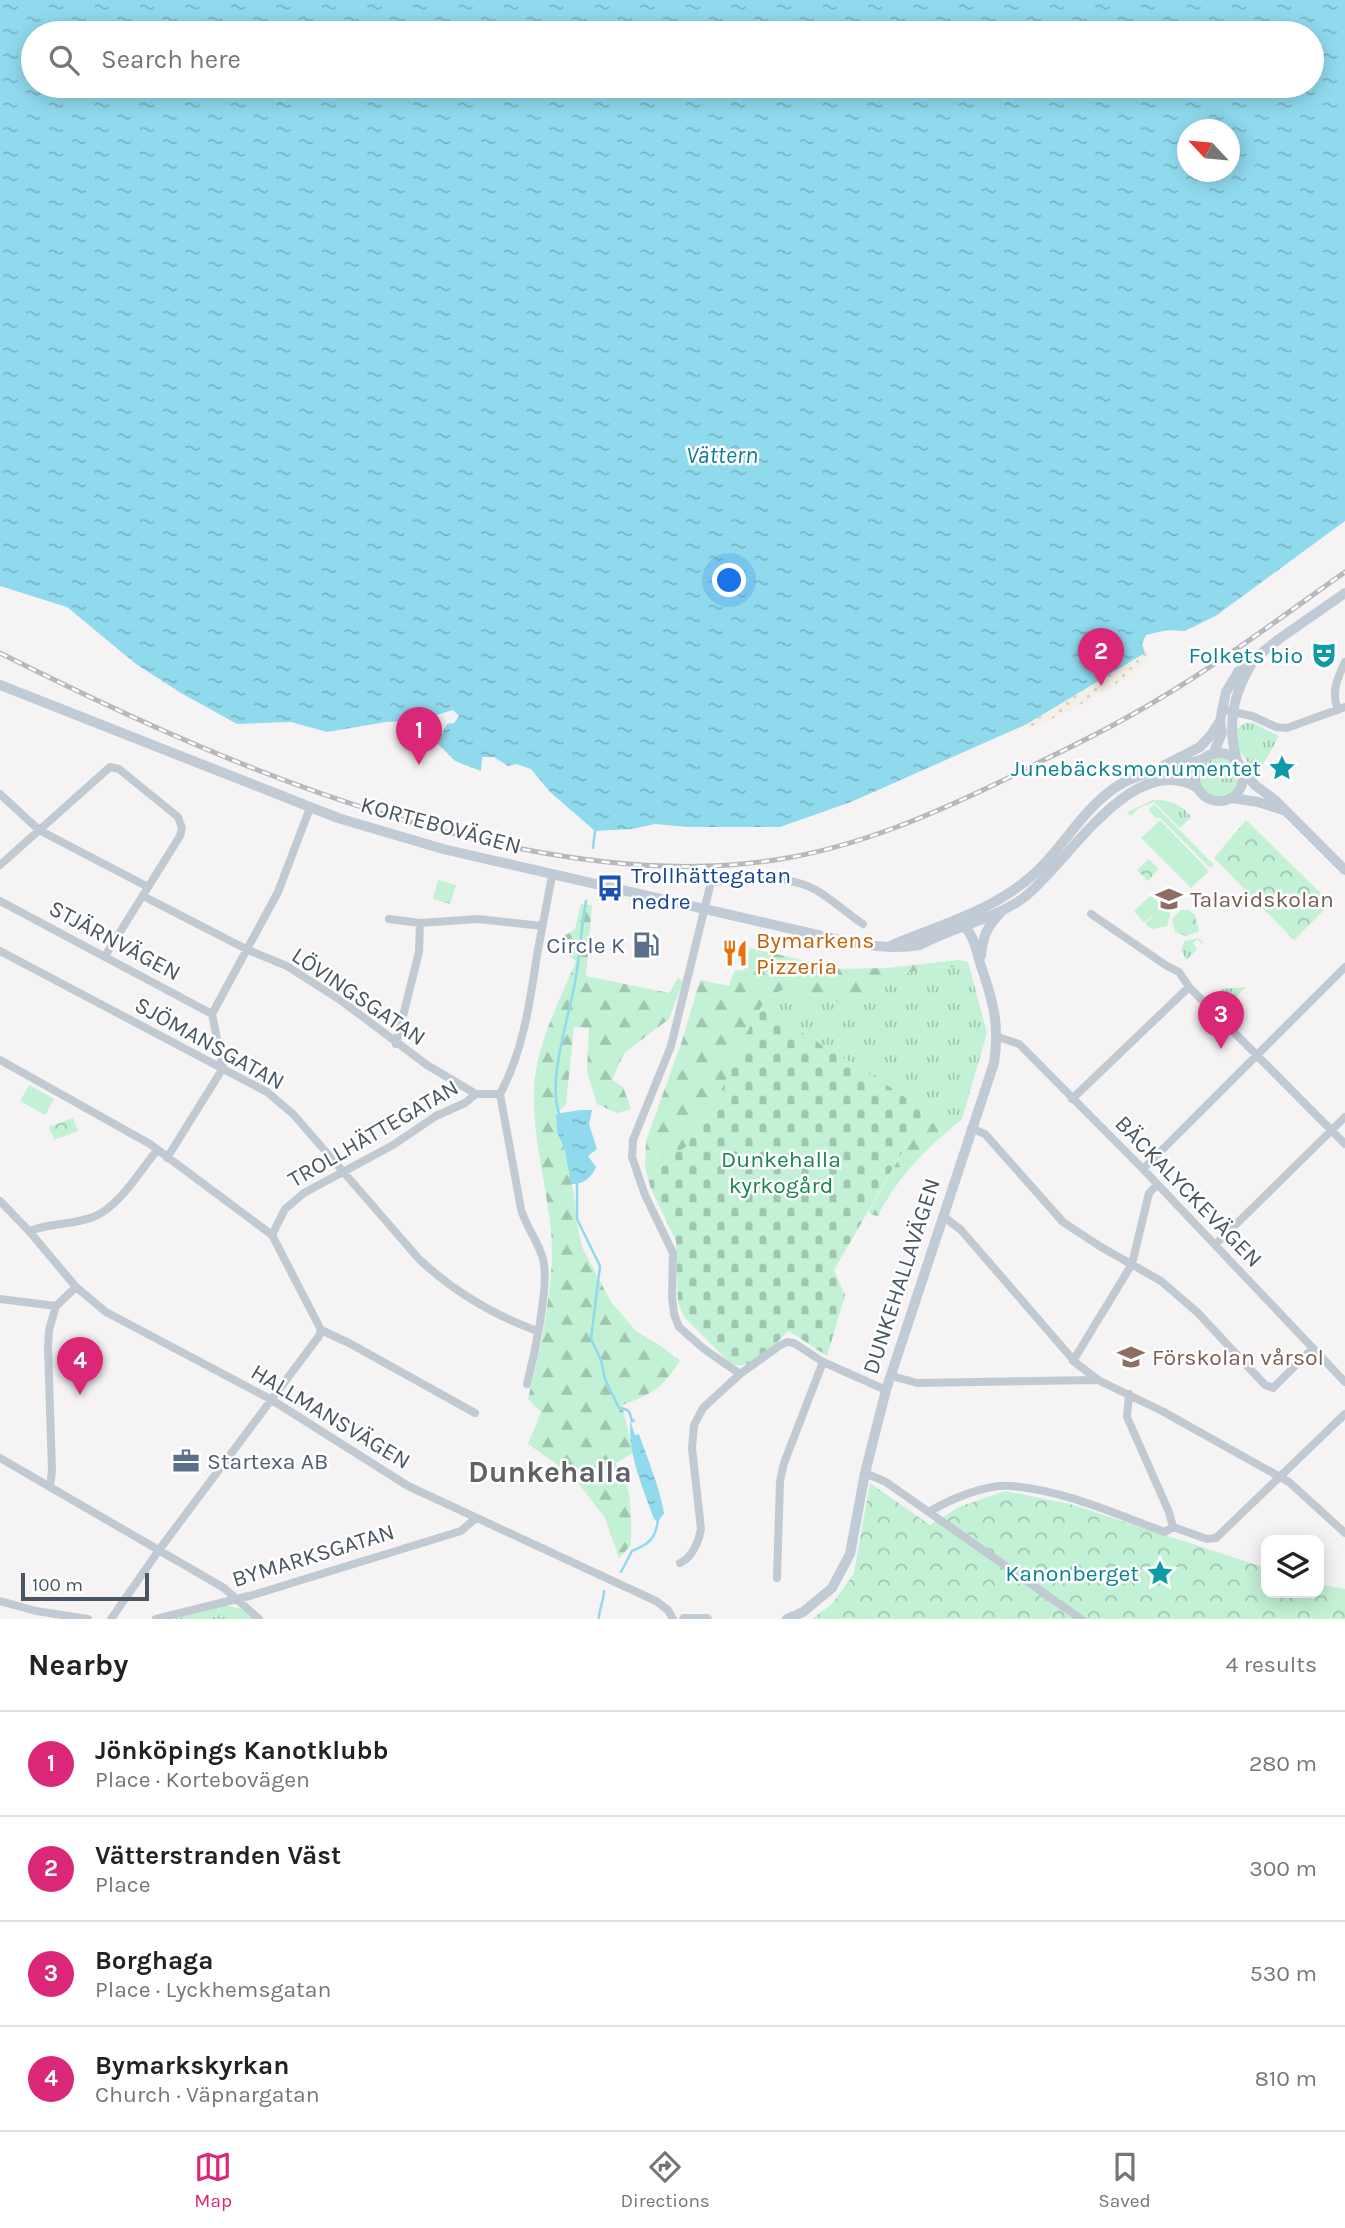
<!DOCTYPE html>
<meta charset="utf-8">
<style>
:root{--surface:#fff;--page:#f2f2f2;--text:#222;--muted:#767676;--line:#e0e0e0;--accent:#db2777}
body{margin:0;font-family:Karla,sans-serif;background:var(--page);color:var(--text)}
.controls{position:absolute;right:21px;bottom:21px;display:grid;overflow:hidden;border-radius:14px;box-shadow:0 4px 18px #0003}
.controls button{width:63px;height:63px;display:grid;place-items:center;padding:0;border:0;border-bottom:2px solid var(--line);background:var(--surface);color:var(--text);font:35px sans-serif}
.compass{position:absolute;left:1177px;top:119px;width:63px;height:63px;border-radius:50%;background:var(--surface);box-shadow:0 4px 18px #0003;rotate:296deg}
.scale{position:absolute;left:21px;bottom:18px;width:128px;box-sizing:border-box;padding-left:7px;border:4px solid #4a5661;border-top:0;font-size:19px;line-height:24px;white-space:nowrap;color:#4a5661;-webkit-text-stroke:5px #fff;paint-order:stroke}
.you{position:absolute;left:730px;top:581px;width:24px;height:24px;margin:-18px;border:5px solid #fff;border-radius:50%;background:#1a73e8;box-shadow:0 0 0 10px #1a73e833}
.badge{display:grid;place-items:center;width:46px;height:46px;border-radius:50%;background:var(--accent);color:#fff;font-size:23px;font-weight:700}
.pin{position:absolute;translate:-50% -58px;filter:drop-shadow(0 2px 4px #0008)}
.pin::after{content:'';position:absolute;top:37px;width:24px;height:21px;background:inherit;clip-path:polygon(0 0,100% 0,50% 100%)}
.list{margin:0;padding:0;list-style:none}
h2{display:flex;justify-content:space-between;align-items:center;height:91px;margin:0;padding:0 28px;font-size:30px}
h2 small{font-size:23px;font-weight:400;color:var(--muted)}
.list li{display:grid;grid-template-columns:46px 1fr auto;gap:21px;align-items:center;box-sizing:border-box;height:105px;padding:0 28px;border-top:2px solid var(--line)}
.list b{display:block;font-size:26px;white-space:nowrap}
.list p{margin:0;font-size:23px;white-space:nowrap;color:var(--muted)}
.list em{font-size:23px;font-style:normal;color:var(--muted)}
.icon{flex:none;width:38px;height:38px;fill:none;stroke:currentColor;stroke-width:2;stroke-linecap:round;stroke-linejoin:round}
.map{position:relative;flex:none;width:1345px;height:1619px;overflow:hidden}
.search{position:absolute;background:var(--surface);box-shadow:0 4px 18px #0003;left:21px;right:21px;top:21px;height:77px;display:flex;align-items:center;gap:18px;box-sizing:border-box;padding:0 24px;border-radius:38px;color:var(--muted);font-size:26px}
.sheet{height:511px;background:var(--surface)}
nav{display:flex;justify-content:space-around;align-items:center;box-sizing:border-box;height:98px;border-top:2px solid var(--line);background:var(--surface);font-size:19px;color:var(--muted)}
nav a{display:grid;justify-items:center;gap:4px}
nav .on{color:var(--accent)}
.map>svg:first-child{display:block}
</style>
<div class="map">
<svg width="1345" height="1619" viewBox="0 0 1345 1619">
<defs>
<pattern id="grass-tufts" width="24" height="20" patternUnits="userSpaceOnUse" patternTransform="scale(1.75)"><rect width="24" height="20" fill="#c3f1d5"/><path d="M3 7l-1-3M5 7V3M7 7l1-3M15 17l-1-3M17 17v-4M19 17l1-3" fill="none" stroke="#a0c6b0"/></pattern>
<pattern id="forest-firs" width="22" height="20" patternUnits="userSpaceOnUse" patternTransform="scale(1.75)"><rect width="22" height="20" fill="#c3f1d5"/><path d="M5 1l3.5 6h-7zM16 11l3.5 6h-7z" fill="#a0c6b0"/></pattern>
<pattern id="sand-dots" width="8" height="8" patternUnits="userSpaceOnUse" patternTransform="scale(1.75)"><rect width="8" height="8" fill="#f5f0e5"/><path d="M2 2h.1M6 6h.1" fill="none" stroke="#d4d0c7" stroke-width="1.8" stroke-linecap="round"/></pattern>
<pattern id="cemetery-stones" width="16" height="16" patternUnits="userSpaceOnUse" patternTransform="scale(1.75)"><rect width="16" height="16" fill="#c3f1d5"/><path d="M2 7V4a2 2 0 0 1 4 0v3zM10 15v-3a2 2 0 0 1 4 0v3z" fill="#a0c6b0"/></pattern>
<pattern id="park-crowns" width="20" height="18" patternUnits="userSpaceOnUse" patternTransform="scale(1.75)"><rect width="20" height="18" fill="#c3f1d5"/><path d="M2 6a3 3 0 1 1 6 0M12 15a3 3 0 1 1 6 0" fill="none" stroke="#a0c6b0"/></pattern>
<pattern id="water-ripples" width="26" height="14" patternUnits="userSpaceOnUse" patternTransform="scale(1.75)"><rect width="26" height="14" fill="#90daee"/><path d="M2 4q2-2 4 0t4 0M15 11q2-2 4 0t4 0" fill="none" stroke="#78b4c4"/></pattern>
</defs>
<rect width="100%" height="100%" fill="#f5f3f3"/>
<path fill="url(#grass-tufts)" d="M1245,723H1253L1279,736L1255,779L1248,763L1238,748L1237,729Z
M1200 777a19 19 0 1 1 38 0a19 19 0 1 1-38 0Z
M1153,800C1168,799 1184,805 1191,817L1180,828L1154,802L1139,808L1131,816L1127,812Z
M1164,904L1171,910L1167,926L1153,929L1147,926L1146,923Z
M1198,938L1204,943L1202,944L1197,939L1193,943L1197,949L1187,960L1181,951L1185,941Z
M958,960L968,962L987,1033L962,1119L942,1136L938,1126L922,1118L919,1109L901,1094L761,1007L768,997L786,988L840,1002L879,994L896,976L925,968L955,967Z
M1246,987L1233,1000L1223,992L1214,1000L1210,996L1223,989Z
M225,1605L241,1609L254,1619H173Z"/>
<path fill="url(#forest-firs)" d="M581,904L592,905L586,976L669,993L678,978L683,982L669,1019L624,1053L612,1080L623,1087L631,1109L617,1113L597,1104L587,1072L589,1028L574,1027L566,1104L556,1114L557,1132L565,1150L574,1195L576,1219L582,1247L611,1302L636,1331L661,1346L680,1361C662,1388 653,1394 622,1405L633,1453L616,1463V1465C634,1485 631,1520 631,1545L619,1558L605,1518L572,1475L528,1444L541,1412L528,1399C540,1350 556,1281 551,1230C546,1183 532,1136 534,1087C537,1043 559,1002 576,961L560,949L563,937L575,929Z
M750,948L841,969L886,968L958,960L955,967L925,968L896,976L879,994L840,1002L786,988L768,997L761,1007L743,1041L721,1091L685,1148L645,1167L646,1141L682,1041L700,980L729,986L734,971L744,970Z
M922,1118L938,1126L942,1136C916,1159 893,1185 878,1216L870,1214L869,1211Z"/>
<path fill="url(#sand-dots)" d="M1148,651L1149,655C1135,680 1058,717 1030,729L1027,724Z"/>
<path fill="url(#cemetery-stones)" d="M761,1007L901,1094L919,1109L922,1118L834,1270L845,1295L827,1356L789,1331C775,1343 750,1374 730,1363L684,1317L678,1302L676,1241L651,1189L645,1167L685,1148L721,1091L742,1041Z"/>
<path fill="url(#park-crowns)" d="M1246,820L1331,903L1294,940L1214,858Z
M1149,859L1159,869L1148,881L1137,870Z
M438,880L456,885L450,904L433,899Z
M1181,910H1189L1195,915L1199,931L1186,936L1175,932L1172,919Z
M73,1118L78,1131L54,1140L49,1127Z
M870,1483L930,1525L959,1507L1005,1491L1070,1504L1266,1568V1593H1319V1584L1345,1589V1619H812L833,1603L854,1573Z"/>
<path fill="#c3f1d5" d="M1154,804L1214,865L1210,868L1159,817L1157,819L1148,810Z
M1160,820L1209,871L1191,888L1141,838Z
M1151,895L1162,907L1144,923L1134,911Z
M29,1085L54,1099L45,1115L20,1101Z"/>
<path fill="url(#water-ripples)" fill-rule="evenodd" d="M0,0H1345V521L1217,615L1185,631L1167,630L1146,635L1142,644L1145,653L1027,724L851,802L780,827H688L655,824L632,829L595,831L550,792L531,769L516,764L508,766L494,757H482L481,771L455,761L437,743L447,724L454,723L459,716L453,710L421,720L386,722L327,732L291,722L237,724L181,693L136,664L67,607L0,586ZM1312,33V86H33V33ZM1188,130H1230V172H1188Z
M580,1110H592L589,1124L597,1149L588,1156L596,1167C592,1177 583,1185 571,1184L565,1150L557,1132L556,1114Z
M631,1417L636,1421L631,1423L635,1435L639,1434C648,1461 659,1485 664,1513L658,1522L654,1519C643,1487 626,1451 631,1417Z"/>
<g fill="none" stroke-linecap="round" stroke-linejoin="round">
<path stroke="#90daee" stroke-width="2.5" d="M593,848L595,831
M560,1116C546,1083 569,1018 575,982C580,955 581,928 586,901
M577,1183V1219L600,1266L591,1339L601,1360L605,1379L619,1408C627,1409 630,1410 631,1418
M621,1572L632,1551C649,1544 656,1539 658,1519
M599,1619C598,1613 604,1600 604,1591"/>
<path stroke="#c1cad2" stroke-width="8" d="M1338,710C1331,692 1337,679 1345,662
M1229,711L1252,716L1276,727L1287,728L1345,707
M0,794L39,830L148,887
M0,865L110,767L119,769L178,817L182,828L180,836L105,956
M143,896L248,950L287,966L343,1002L427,1065L476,1094
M0,901L212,1014
M1091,914L1167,966L1179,972L1189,987L1345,1144
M389,919L420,923L478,919L542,926
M0,951L267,1092L293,1114L419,1259C454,1292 491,1314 537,1331
M998,1037L1019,1044L1143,1169L1345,1382
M396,1044L419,952L420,923
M0,1060L150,1144L272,1235
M500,1094L521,1209C526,1227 538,1241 543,1259C550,1284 534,1357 527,1384
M1072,1099L1189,987
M971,1128L985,1134L1063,1222L1101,1247L1161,1281L1198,1313L1265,1385L1273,1388L1312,1349
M167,1158L223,1068L212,1014L278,892L310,808
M1143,1169L1345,967
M0,1201L29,1231L76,1287L106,1312L272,1400L408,1486L656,1601L668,1610L673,1619
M943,1216L961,1230L1076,1363L1098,1380L1162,1411L1289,1482L1345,1533
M29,1231C50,1223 73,1225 93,1217C118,1208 141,1170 157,1150
M1215,1245L1345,1117
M0,1299L56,1306L76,1287
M321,1330L349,1343L475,1413
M1073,1361L1132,1264L1149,1193L1157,1185
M740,1374L704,1349L679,1327L674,1314L672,1297L673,1253L645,1195L632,1157L633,1140L671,1046L711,882C743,880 785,873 814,889C831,898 846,913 863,924
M892,1376L917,1383L1098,1380
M1129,1394L1127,1417L1169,1512L1173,1527
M0,1458L224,1588L259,1619
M865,1473L886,1482L1081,1619
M50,1486L52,1471L48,1348L49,1330L56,1306
M929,1512C950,1499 986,1484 1011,1486C1064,1490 1115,1514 1165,1532L1173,1527
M1173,1527L1207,1539L1216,1538L1345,1414
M680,1563C692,1558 699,1541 701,1529L692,1448L694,1425L703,1408L740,1374L779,1346L787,1342L794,1343L823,1362L886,1390
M777,1578L780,1481L784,1463L823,1362
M0,1601L36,1611L88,1619
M111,1619L159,1550L319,1336L321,1330L272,1235L285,1209L304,1193L393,1145L436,1116L465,1103L476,1094H500C523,1052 530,1002 537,955C542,928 547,902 552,876
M156,1619L253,1595L461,1531L476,1518"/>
<path stroke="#c1cbd6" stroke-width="10" d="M0,685L338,818L443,849L836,939C863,945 892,950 920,945C952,927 992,920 1022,899C1067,866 1131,748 1198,788
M1195 777a24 24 0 1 1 48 0a24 24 0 1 1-48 0Z
M1213,754L1222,733L1220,721L1226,692L1238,672L1279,639L1345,593
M1237,760C1227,727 1233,694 1251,665
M1163,766L1200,747L1211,735L1220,721
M1243,772L1256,786L1275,800L1345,870
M1232,798L1258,802L1283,810
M892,945C940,925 996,910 1035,873C1064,846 1083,809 1116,787C1143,769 1174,770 1203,759
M981,956C983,935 987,927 1001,912
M684,1619H707
M787,1619L803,1612L832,1588L850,1554L865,1473L886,1390L994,1063C1000,1025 993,1001 981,966C976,951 975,937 964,926"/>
<g stroke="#b5b8bd" stroke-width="5">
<path id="rail" d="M0,653C163,735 332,810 512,847C600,865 692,874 781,859C861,846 936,813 1008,778C1047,758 1087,740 1126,718C1203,676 1273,623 1345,572"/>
</g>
<use href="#rail" stroke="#fff" stroke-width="2.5" stroke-dasharray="8" stroke-linecap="butt"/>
</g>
<defs>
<g id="theatre-bare" transform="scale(2.1)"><path d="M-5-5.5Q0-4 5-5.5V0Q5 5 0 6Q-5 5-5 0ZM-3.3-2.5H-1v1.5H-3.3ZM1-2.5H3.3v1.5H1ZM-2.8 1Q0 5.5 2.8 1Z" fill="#0f9aa8" stroke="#fff" stroke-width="2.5" paint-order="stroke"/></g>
<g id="sight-bare" transform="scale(2.1)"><path d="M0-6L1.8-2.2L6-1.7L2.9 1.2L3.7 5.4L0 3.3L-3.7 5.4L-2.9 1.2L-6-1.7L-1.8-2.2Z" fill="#0f9aa8" stroke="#fff" stroke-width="2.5" paint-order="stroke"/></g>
<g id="bus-bare" transform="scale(2.1)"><path d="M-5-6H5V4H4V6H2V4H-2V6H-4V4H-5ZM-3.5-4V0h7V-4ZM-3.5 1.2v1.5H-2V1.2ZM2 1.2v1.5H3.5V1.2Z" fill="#1a4fb4" stroke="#fff" stroke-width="2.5" paint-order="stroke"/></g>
<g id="school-bare" transform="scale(2.1)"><path d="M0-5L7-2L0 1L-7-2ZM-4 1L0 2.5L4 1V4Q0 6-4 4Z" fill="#8d6e63" stroke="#fff" stroke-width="2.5" paint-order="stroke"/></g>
<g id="fuel-bare" transform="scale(2.1)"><path d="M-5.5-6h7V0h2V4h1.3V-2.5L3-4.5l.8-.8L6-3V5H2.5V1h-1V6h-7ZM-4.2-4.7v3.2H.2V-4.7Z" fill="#5c6f8a" stroke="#fff" stroke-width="2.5" paint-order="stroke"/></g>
<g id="restaurant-bare" transform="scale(2.1)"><path d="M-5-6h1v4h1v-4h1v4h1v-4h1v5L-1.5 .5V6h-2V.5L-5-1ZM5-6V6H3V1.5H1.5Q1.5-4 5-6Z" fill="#e8710a" stroke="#fff" stroke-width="2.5" paint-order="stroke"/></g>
<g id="office-bare" transform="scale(2.1)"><path d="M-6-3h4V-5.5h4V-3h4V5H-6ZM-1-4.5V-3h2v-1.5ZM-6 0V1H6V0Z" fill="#5c6f8a" stroke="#fff" stroke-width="2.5" paint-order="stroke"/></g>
</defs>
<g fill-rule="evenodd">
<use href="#theatre-bare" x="1324" y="655"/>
<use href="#sight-bare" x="1282" y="768"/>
<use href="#bus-bare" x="610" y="888"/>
<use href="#school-bare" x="1169" y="899"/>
<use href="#fuel-bare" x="646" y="945"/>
<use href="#restaurant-bare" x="735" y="953"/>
<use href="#school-bare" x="1131" y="1357"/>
<use href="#office-bare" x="186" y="1461"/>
<use href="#sight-bare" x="1160" y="1573"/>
</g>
<g text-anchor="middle" stroke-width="5" stroke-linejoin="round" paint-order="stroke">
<g font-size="23" fill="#0d838f" stroke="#fff" text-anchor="end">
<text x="1303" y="663">Folkets bio</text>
<text x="1261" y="776">Junebäcksmonumentet</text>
<text x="1139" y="1581">Kanonberget</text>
</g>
<g font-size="23" fill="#4a5661" stroke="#fff">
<text transform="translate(441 825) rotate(15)" y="8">KORTEBOVÄGEN</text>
<text transform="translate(115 940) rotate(28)" y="8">STJÄRNVÄGEN</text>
<text transform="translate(359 996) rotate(34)" y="8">LÖVINGSGATAN</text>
<text transform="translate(210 1043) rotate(29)" y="8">SJÖMANSGATAN</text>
<text transform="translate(373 1133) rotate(-30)" y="8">TROLLHÄTTEGATAN</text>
<text transform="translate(1189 1191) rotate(46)" y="8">BÄCKALYCKEVÄGEN</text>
<text transform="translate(901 1276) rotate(-72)" y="8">DUNKEHALLAVÄGEN</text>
<text transform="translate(331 1416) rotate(31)" y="8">HALLMANSVÄGEN</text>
<text transform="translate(313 1555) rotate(-17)" y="8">BYMARKSGATAN</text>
</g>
<g font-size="23" fill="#164399" stroke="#fff" text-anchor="start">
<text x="631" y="883">Trollhättegatan<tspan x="631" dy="26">nedre</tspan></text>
</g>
<g font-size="23" fill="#785e54" stroke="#fff" text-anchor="start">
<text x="1190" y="907">Talavidskolan</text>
<text x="1152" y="1365">Förskolan vårsol</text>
</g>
<g font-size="23" fill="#c56008" stroke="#fff" text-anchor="start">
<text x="756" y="948">Bymarkens<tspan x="756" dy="26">Pizzeria</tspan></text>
</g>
<g font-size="23" fill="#4e5e75" stroke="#fff" text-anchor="end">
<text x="625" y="953">Circle K</text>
<text x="207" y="1469" text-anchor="start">Startexa AB</text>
</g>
<g font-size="23" fill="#17864f" stroke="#fff">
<text x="781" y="1167">Dunkehalla<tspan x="781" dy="26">kyrkogård</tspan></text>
</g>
<g font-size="24" font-style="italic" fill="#0c7c9b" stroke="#fff">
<text x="722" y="463">Vättern</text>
</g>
<g font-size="30" font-weight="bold" fill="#5f6368" stroke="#fff">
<text x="550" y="1482">Dunkehalla</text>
</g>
</g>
</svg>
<div class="controls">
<button><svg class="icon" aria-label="layers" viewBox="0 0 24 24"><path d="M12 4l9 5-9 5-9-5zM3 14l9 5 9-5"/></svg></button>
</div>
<svg class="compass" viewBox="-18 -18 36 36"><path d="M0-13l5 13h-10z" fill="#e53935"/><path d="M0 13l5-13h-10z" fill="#767676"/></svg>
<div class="scale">100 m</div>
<div class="you"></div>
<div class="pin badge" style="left:419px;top:765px">1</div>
<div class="pin badge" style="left:1101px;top:686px">2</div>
<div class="pin badge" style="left:1221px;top:1049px">3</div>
<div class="pin badge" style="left:80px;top:1395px">4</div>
<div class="search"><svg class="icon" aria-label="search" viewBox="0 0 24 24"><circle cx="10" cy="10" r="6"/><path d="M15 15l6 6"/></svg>Search here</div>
</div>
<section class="sheet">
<h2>Nearby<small>4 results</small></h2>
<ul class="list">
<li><span class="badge">1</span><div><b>Jönköpings Kanotklubb</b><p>Place · Kortebovägen</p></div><em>280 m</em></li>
<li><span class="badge">2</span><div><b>Vätterstranden Väst</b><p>Place</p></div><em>300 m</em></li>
<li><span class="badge">3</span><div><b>Borghaga</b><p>Place · Lyckhemsgatan</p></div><em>530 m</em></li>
<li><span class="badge">4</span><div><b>Bymarkskyrkan</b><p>Church · Väpnargatan</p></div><em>810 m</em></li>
</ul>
</section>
<nav>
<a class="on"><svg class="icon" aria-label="map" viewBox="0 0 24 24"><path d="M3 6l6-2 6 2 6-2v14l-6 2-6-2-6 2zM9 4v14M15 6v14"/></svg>Map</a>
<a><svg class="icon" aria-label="directions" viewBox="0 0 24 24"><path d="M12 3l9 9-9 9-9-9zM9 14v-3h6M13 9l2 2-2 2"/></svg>Directions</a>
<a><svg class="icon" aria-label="saved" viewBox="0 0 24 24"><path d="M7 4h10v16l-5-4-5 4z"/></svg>Saved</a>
</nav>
